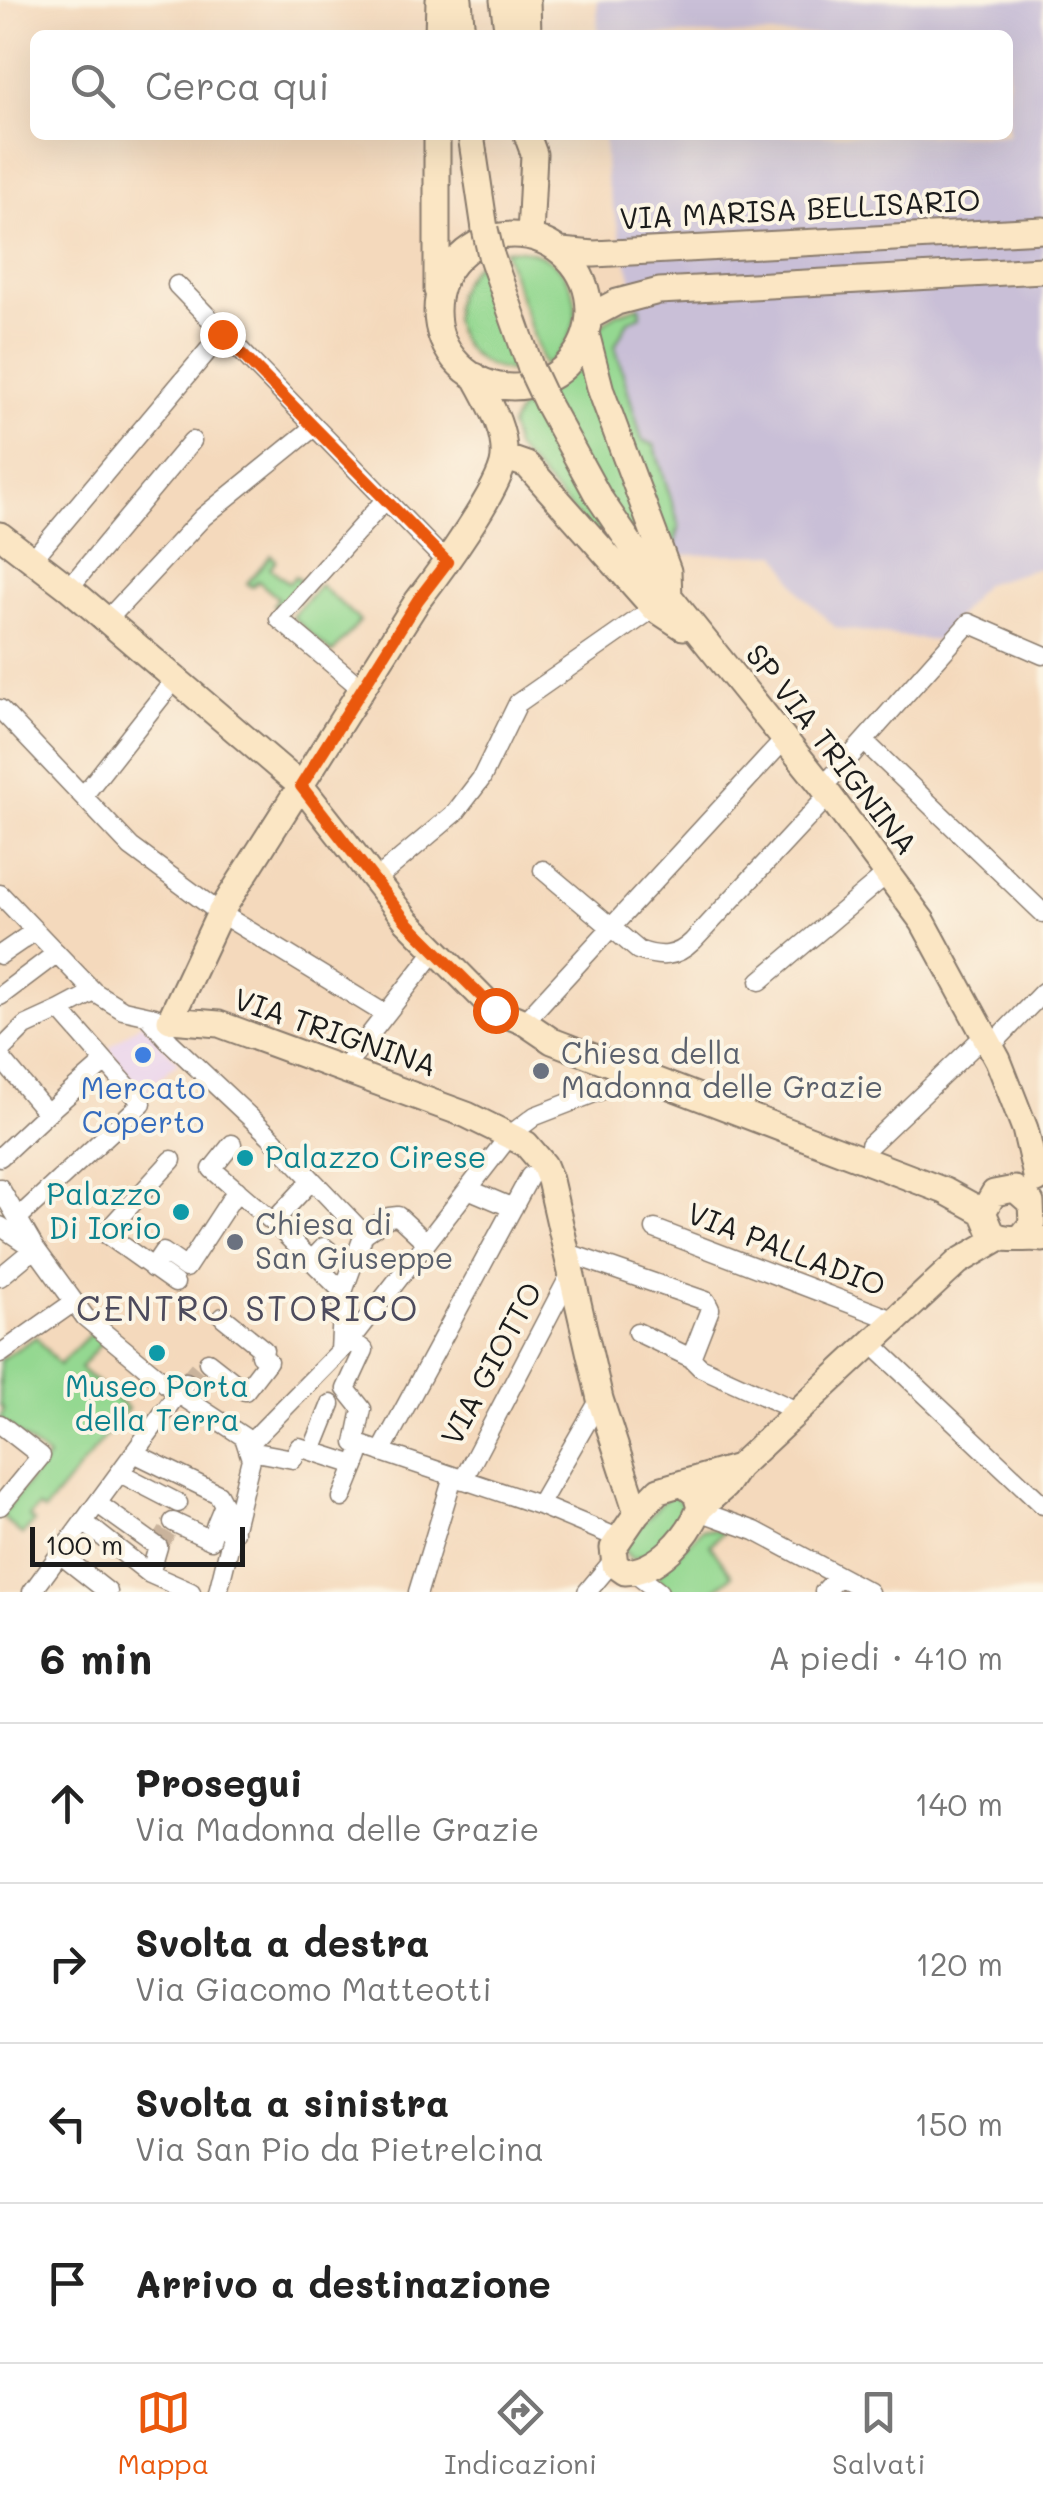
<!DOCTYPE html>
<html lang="it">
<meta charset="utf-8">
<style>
:root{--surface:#fff;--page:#f2f2f2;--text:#222;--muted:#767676;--line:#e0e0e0;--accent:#ea580c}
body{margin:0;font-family:Mali,sans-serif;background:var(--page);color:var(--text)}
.scale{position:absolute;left:30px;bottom:25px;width:215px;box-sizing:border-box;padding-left:10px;border:5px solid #1c1c1c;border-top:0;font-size:28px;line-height:35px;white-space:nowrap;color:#1c1c1c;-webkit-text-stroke:8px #fcf5e5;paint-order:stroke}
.stop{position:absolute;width:30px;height:30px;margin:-22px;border:8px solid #ea580c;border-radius:50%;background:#fff}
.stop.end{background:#ea580c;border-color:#fff;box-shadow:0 2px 10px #0008}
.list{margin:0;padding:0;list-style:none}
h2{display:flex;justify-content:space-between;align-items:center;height:130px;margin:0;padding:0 40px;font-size:42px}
h2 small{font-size:32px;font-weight:400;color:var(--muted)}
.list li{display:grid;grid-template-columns:65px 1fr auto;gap:30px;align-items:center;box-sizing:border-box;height:160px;padding:0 40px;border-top:2px solid var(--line)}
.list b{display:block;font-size:38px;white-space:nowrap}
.list p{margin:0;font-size:32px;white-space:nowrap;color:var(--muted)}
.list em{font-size:32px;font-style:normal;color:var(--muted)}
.icon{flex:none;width:55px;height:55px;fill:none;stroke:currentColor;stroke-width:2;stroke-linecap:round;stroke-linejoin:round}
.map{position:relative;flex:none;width:1043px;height:1592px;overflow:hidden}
.search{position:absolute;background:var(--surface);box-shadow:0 10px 40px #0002;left:30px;right:30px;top:30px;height:110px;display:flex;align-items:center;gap:25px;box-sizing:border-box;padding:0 35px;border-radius:15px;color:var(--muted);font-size:38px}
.sheet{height:770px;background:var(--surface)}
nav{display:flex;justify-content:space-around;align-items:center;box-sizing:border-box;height:140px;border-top:2px solid var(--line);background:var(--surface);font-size:28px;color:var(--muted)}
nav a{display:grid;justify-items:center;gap:5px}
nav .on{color:var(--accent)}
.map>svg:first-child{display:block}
</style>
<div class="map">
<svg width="1043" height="1592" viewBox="0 0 1043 1592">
<rect width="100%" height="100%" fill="#fcf5e5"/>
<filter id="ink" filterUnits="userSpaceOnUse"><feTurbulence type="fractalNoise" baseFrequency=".01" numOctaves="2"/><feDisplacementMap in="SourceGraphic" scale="20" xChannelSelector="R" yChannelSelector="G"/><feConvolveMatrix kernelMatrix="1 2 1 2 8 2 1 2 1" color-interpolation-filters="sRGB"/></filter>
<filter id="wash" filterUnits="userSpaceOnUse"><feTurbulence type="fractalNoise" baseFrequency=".0048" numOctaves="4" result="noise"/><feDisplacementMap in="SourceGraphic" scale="40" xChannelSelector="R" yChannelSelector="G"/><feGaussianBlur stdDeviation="2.25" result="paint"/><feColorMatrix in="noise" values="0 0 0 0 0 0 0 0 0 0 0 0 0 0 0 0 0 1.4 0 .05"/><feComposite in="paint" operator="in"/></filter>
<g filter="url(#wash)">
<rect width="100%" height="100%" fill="#f4d9bc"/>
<path fill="#e9d2ed" d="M142,1022L178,1062L143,1093L109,1048Z"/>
<path fill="#c9bfd7" d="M597,0H1043V567L984,584L937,641L836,628L801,594L778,554L673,555L679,525L668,485L643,440L615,346L628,321L641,316L606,180L604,135H1008V35H598Z"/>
<path fill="#94d891" stroke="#587a56" stroke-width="2.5" d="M504,250C576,243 602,326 544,366Z
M480,261L520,372C455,371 431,304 480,261Z
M640,306L641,316L628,321L615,346L642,440L654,445L679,525L673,555L633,578L515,448L510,426L528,396L552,385L569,371L597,340L599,328L607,320L618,313Z
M271,555L276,560L270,568L289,583L295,576L302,582L278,610L273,605L278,598L258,581L252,587L247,583Z
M320,585L360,621L332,653L292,617Z
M93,1331L103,1341L80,1368L128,1409L44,1511L38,1507L29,1517L34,1522L22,1535L1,1516L48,1458L0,1419L4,1409L0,1405V1360L36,1337L59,1365Z
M672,1492L692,1514L656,1553L632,1559L620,1547Z
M702,1529L725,1530L710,1545L732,1575L712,1592H668L657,1575Z"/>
</g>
<g filter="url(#ink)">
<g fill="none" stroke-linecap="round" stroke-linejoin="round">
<path stroke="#c9b39c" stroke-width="18" stroke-dasharray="18 9" stroke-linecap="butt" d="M186,1382L198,1368
M158,1547L173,1522"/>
<g stroke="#887a6c" stroke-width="21">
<path id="street" d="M177,285L447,563
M32,560L222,334
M69,588L192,441
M107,620L203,517L314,427
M362,689L279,619L385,500
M0,709L131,847L220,913L385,1014
M864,741L1043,913
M823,787L969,623L1043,655
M84,795L176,678
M543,870L638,950C660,958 676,958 693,941L829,795
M374,881L455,813L481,779L518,703L654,608
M0,894L94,992L123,1010L155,1017
M0,955L35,931
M760,981L888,873
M0,996L57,953
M60,1010L94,992
M146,1015L170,1042L269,1135L364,1234L343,1292L340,1351
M524,1022L785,739
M990,1047L1043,992
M0,1051L25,1026L60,1010L142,1103L18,1218
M0,1057L47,1113L104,1063
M343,1069L436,950
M232,1144L212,1169L273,1222L343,1292
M870,1145L984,1036
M0,1157L47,1113
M0,1188L35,1248L85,1317L177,1393L244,1437L251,1459L218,1592
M468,1189L513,1208
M273,1222L312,1180
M0,1226L30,1246
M655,1229L896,1321
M103,1232L175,1283
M105,1233L172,1160
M364,1234L389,1217L398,1216L426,1242
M565,1252L706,1301L710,1309L691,1358L700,1367L799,1412
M312,1260L324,1247L329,1251
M152,1268L163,1252L186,1268L237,1190
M0,1277L35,1248
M637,1332L691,1358
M351,1340L364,1350L346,1389L362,1409L355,1443L539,1505L618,1538
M872,1344L1043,1505
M0,1354L74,1302
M208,1362L245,1391L268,1361L260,1355L264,1350L223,1317
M0,1424L41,1456L0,1506
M248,1445L351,1340L510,1135L535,1116L641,1075
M250,1451L293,1459L299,1447L355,1465
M312,1451L331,1404
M381,1452L530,1176
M134,1453L218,1494L224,1505L216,1524L234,1532
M120,1473L178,1503
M463,1480L570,1275
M342,1498L359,1456
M98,1504L158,1547L150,1574
M539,1505L600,1399
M699,1511L755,1531L869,1592
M173,1522L211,1540L216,1524
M85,1523L150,1574L191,1592
M61,1555L108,1592
M633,1572L659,1592
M32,1592L186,1382
M418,1592L453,1477
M587,1592L612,1562
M824,1592L839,1576"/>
</g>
<g stroke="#887a6c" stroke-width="29">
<path id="secondary" d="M459,0L462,35
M503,0L508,35
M527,0L528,35
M438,35L439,0
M471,135L485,229
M527,135L534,154L530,236
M437 311a76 76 0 1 1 152 0a76 76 0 1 1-152 0Z
M561,251L594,254L1043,230
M491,255L531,369
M437,290V135
M589,317L617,302L659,291L1043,270
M586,333L601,391L668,571L669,598
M475,376C488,401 506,428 504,458C502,487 438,574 418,600L220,913L170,1020L219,1024L467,1115L526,1144L544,1165L550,1180L600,1399L637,1513
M547,403L598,496L648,570L823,787L923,922L998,1060L1025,1129L1037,1180
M504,457L527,465L654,608L683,627
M0,535L69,588L301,786L407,921L495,1010L524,1022L552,1041L945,1191L983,1212
M1022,1236L1032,1224L1031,1203L1015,1189L994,1193L983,1212L992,1233C1008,1243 1025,1236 1043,1239
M685,1485L696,1494L700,1508C688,1537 658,1571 625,1572L615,1565L613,1548L637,1513L659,1490L738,1467
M700,1508L725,1486L738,1467L958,1262L999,1238"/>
</g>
<use href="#street" stroke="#fff" stroke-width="18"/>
<use href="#secondary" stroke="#fbe6c4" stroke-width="25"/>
<g stroke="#887a6c" stroke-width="29" stroke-linecap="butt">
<path id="secondary-bridge" d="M485,229L491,255
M531,369L547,403"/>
</g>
<use href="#secondary-bridge" stroke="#fbe6c4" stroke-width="25"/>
</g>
</g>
<g fill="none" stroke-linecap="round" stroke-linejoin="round" filter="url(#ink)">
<path stroke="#ea580c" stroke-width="12" d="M222,334L447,562L418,600L301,786L406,921L495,1010"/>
</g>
<circle fill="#3f7fe0" stroke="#fcf5e5" stroke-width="4" cx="143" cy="1055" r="10"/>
<g fill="#6b7280" stroke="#fcf5e5" stroke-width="4">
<circle cx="541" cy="1071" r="10"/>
<circle cx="235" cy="1242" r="10"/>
</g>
<g fill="#0f9aa8" stroke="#fcf5e5" stroke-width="4">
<circle cx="245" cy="1158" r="10"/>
<circle cx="181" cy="1212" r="10"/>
<circle cx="157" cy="1353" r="10"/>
</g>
<g text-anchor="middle" stroke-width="8" stroke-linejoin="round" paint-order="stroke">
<g font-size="30" fill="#1c1c1c" stroke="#fcf5e5">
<text transform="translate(800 210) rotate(-3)" y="10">VIA MARISA BELLISARIO</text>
<text transform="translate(831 750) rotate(52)" y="10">SP VIA TRIGNINA</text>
<text transform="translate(335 1033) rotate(19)" y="10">VIA TRIGNINA</text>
<text transform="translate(786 1250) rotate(21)" y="10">VIA PALLADIO</text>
<text transform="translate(492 1364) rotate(-62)" y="10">VIA GIOTTO</text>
</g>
<g font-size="30" fill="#5b616d" stroke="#fcf5e5" text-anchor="start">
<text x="561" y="1064">Chiesa della<tspan x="561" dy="34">Madonna delle Grazie</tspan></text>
<text x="255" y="1235">Chiesa di<tspan x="255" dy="34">San Giuseppe</tspan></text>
</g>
<g font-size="30" fill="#366cbe" stroke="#fcf5e5">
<text x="143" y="1099">Mercato<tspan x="143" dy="34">Coperto</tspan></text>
</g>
<g font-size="30" fill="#0d838f" stroke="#fcf5e5" text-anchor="start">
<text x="265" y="1168">Palazzo Cirese</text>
<text x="161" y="1205" text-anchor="end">Palazzo<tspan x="161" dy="34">Di Iorio</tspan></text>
<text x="157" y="1397" text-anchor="middle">Museo Porta<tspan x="157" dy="34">della Terra</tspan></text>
</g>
<g font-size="35" letter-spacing="2.5" fill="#4d4b5d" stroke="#fcf5e5">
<text x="248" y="1321">CENTRO STORICO</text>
</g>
</g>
</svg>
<div class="scale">100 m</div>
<div class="stop" style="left:495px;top:1010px"></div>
<div class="stop end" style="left:222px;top:334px"></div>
<div class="search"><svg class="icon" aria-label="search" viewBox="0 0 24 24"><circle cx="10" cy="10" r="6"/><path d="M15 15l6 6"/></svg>Cerca qui</div>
</div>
<section class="sheet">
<h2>6 min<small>A piedi · 410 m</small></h2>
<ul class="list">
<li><svg class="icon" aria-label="ahead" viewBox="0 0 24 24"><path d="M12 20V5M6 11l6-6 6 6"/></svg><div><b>Prosegui</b><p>Via Madonna delle Grazie</p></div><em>140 m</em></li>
<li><svg class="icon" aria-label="right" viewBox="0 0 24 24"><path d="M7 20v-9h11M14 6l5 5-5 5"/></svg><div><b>Svolta a destra</b><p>Via Giacomo Matteotti</p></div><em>120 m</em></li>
<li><svg class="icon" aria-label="left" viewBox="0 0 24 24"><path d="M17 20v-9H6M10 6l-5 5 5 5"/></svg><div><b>Svolta a sinistra</b><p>Via San Pio da Pietrelcina</p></div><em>150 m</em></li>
<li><svg class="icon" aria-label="arrive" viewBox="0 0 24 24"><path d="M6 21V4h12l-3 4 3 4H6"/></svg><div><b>Arrivo a destinazione</b></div></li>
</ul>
</section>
<nav>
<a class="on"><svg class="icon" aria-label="map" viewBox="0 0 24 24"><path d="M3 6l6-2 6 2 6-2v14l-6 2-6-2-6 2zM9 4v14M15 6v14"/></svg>Mappa</a>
<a><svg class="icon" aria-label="directions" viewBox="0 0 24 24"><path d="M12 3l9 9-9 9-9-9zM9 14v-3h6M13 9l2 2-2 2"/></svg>Indicazioni</a>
<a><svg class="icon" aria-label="saved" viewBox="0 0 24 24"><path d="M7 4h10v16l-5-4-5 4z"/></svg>Salvati</a>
</nav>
